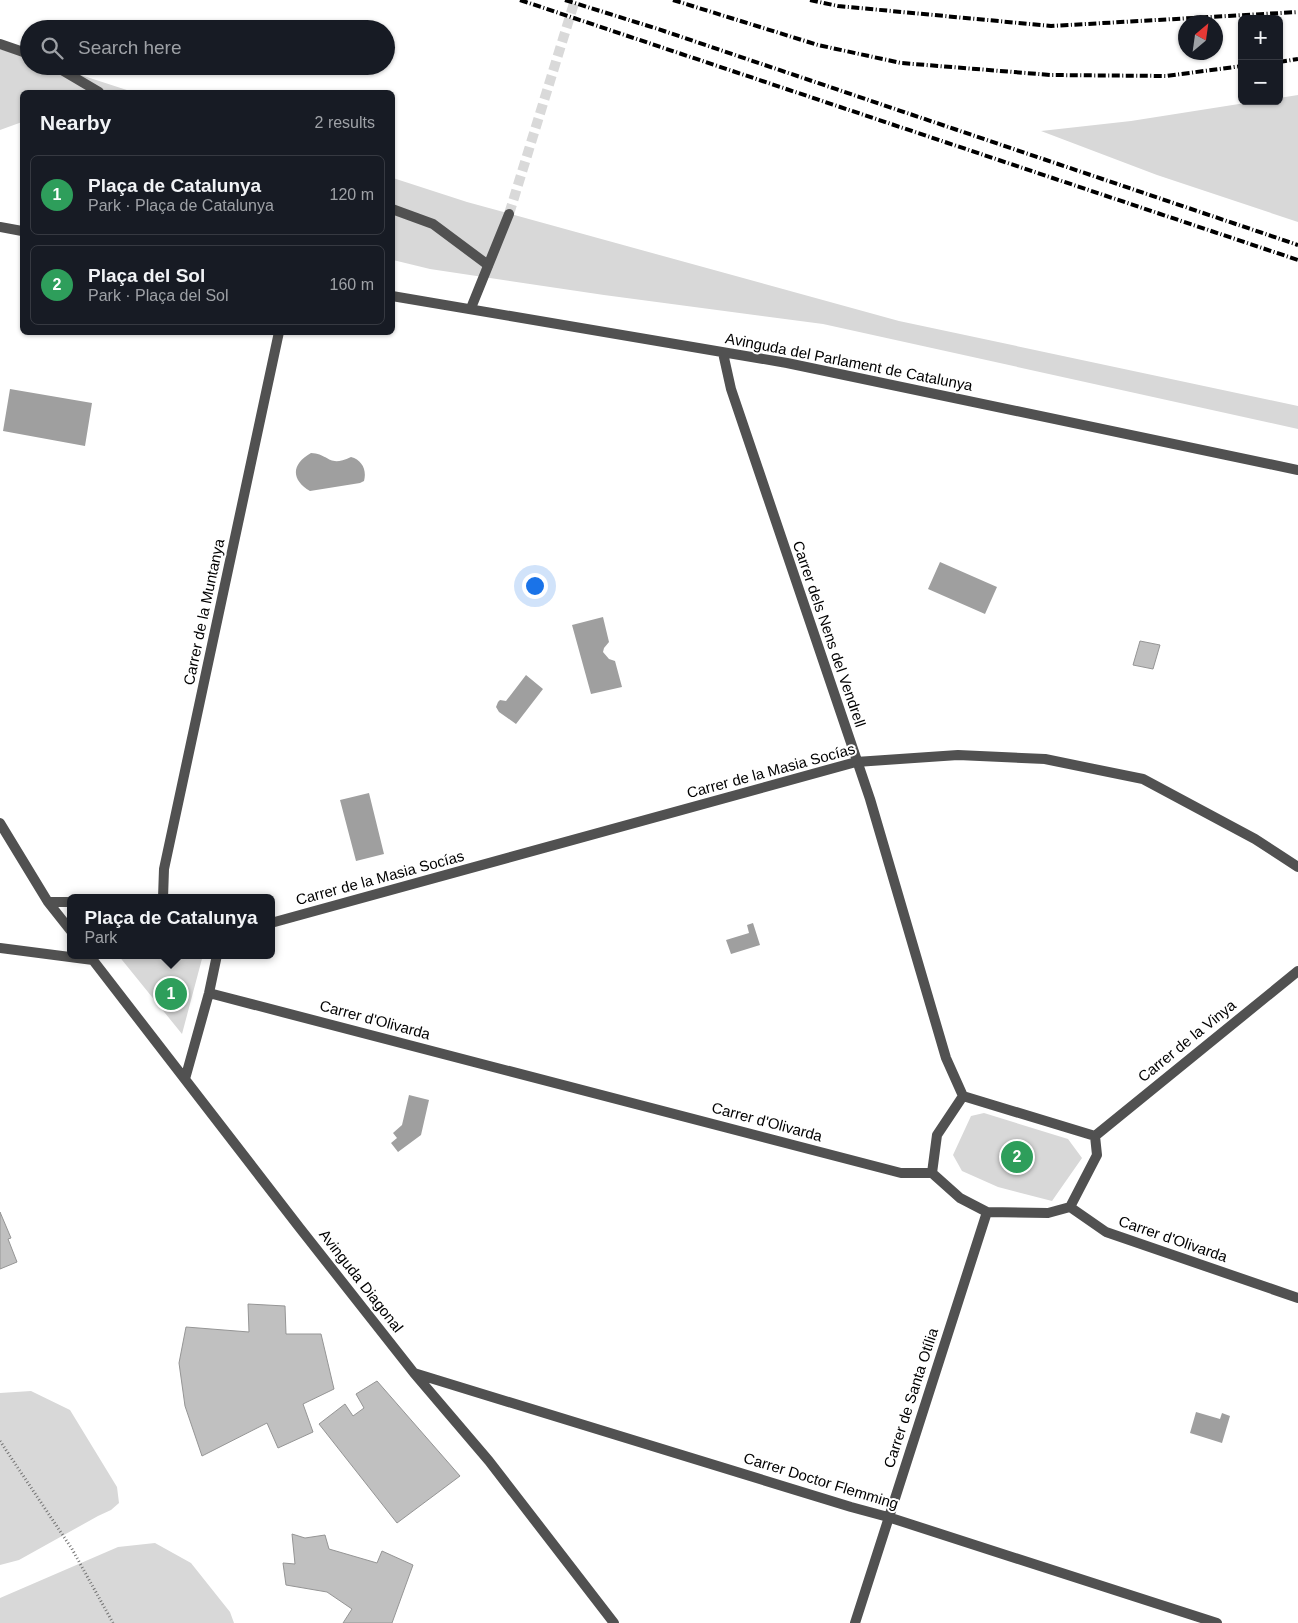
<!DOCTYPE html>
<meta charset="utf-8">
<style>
:root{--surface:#171b24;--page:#242831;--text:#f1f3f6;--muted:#9ea1a6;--line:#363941;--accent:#8c9099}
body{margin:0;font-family:Arial,sans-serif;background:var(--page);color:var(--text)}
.controls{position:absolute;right:15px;top:15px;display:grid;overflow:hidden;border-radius:8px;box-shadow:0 1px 4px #0004}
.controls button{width:45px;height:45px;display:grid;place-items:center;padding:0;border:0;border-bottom:1px solid var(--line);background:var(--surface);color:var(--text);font:25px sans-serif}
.compass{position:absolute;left:1178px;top:15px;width:45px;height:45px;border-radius:50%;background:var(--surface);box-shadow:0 1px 4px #0004;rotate:29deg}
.you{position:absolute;left:534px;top:585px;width:18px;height:18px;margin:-12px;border:4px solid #fff;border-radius:50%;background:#1a73e8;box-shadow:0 0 0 8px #1a73e833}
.badge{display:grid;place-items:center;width:32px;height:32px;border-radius:50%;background:var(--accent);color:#fff;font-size:16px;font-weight:700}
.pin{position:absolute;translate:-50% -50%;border:2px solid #fff;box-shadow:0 1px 5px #0006}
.popup{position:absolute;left:67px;top:894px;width:208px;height:65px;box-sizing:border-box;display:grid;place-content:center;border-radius:8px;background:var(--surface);filter:drop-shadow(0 1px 4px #0005);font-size:16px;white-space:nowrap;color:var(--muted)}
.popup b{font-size:19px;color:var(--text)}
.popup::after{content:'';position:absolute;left:50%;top:100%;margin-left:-10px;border:10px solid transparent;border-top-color:var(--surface)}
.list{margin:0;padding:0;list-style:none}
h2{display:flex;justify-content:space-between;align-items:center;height:65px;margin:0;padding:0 20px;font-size:21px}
h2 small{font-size:16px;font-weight:400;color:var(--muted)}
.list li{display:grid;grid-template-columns:32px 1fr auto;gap:15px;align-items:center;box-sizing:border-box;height:80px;margin:0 10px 10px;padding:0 10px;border:1px solid var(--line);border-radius:8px}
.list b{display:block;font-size:19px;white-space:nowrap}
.list p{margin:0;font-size:16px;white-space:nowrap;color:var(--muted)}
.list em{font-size:16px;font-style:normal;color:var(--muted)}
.icon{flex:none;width:28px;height:28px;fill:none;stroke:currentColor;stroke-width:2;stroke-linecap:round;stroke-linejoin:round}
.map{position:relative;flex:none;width:1298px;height:1623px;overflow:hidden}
.search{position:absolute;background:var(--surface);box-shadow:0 1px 4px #0004;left:20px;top:20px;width:375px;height:55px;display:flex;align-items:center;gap:12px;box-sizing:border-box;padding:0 18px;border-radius:28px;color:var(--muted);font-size:19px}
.panel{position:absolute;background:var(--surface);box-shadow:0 1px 4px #0004;left:20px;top:90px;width:375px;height:245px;border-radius:8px}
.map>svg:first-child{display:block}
</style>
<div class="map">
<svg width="1298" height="1623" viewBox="0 0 1298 1623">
<rect width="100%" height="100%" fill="#fff"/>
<path fill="#d8d8d8" d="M0,49L29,58V66H53L133,92H22V122L0,130Z
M1298,95V222L1157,175L1041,131L1131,121L1258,101H1279V98Z
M393,178L467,202L899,321L1298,406V429L823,324L604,295L430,269L393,260Z
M118,955H203L182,1034Z
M984,1113L1068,1139L1082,1158L1052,1201L998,1187L962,1171L953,1155L971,1116Z
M31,1391L70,1410L117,1487L119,1503L111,1510L98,1516L19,1560L0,1565V1393Z
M155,1543L191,1563L230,1612L234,1623H0V1598L118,1547Z"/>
<path fill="#9f9f9f" d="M10,389L92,403L85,446L3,431Z
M311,453C330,454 328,468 351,457C362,460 367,470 364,481L360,483L310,491C291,480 291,464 311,453Z
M940,562L997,587L985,614L928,589Z
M603,617L609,642L604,648L603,652L609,659L615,661L622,687L591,694L572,625Z
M526,675L543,689L516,724L499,712L496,707L498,702L500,700L506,701Z
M369,793L384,854L356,861L340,800Z
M753,923L760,945L731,954L726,940L749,933L747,925Z
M409,1095L429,1100L421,1135L398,1152L391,1143L397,1138L393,1133L402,1125Z
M1196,1412L1220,1419L1222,1413L1230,1416L1222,1443L1190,1433Z"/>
<path fill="#c0c0c0" stroke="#959595" d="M1140,641L1160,645L1153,669L1133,665Z
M0,1212L11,1238L8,1239L17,1262L0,1269Z
M248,1304L285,1306L286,1334H321L334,1389L303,1404L313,1432L278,1448L267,1423L202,1456L185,1406L179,1363L186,1327L249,1332Z
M377,1381L460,1476L397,1523L319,1424L345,1404L353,1416L364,1408L356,1394Z
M292,1534L305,1538L325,1535L329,1549L377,1563L382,1551L413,1565L392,1623H343L352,1609L327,1592L286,1585L283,1563L295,1564Z"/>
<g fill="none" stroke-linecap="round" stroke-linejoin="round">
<path stroke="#d9d9d9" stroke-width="10" stroke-dasharray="10 5" stroke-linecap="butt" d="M509,214L575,0"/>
<path stroke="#737373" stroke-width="3" stroke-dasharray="1 2.5" stroke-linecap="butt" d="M0,1441L72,1549L113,1623"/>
<path stroke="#515151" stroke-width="10" d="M0,44L29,54
M55,66L99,92
M392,209L433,224L488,265"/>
<path stroke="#515151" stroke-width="10" d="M0,227L22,231
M392,296L787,363L1298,470
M471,308L509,214
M723,353L731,389L870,799L946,1058L963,1096
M0,823L48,902L71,931
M163,898L164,869L279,332
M48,902H71
M271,923L856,762L958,755L1045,759L1143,779L1255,839L1298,867
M0,948L93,960
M89,955L299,1227L414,1373L489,1461L614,1623
M209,993L901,1173H932L960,1198L987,1212L1048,1213L1070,1207
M185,1079L209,993L217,955
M1095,1136L1298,971
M932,1173L937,1135L963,1096L1095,1136L1097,1155L1070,1207
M1070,1207L1106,1232L1298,1298
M414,1373L851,1507L888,1517L1217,1623
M855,1623L987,1212"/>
<path stroke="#000" stroke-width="4" stroke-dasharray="8 2.5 1 2.5" stroke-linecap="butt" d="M520,0L1298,260
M565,0L658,29L1298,245
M673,0L818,45L901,63L1051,75L1166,76L1242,66
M810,0L838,6L1051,26L1298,12
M1279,62L1298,59"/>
</g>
<g text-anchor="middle" stroke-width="4" stroke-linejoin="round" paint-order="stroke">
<g font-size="15" fill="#000" stroke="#fff">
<text transform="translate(849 362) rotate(11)" y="5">Avinguda del Parlament de Catalunya</text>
<text transform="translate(204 612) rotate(-78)" y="5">Carrer de la Muntanya</text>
<text transform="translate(829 634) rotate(71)" y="5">Carrer dels Nens del Vendrell</text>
<text transform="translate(771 771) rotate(-15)" y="5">Carrer de la Masia Socías</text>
<text transform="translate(380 878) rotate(-15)" y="5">Carrer de la Masia Socías</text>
<text transform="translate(375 1020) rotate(15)" y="5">Carrer d'Olivarda</text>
<text transform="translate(1187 1041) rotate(-39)" y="5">Carrer de la Vinya</text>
<text transform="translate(767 1122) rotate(15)" y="5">Carrer d'Olivarda</text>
<text transform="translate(1173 1239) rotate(19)" y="5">Carrer d'Olivarda</text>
<text transform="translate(361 1281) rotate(52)" y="5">Avinguda Diagonal</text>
<text transform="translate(911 1398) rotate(-72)" y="5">Carrer de Santa Otília</text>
<text transform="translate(821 1481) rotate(17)" y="5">Carrer Doctor Flemming</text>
</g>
</g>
</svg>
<div class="controls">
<button>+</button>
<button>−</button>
</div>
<svg class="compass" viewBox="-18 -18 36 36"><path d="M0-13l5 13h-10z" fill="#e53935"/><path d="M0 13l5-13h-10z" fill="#9ea1a6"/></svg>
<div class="you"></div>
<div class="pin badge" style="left:171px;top:994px;background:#2e9e5b">1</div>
<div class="popup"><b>Plaça de Catalunya</b>Park</div>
<div class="pin badge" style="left:1017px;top:1157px;background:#2e9e5b">2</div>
<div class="search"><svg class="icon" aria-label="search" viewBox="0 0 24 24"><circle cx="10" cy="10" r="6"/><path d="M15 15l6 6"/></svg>Search here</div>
<section class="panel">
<h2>Nearby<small>2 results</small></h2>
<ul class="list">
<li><span class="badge" style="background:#2e9e5b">1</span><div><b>Plaça de Catalunya</b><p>Park · Plaça de Catalunya</p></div><em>120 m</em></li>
<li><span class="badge" style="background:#2e9e5b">2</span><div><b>Plaça del Sol</b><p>Park · Plaça del Sol</p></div><em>160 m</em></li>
</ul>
</section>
</div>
